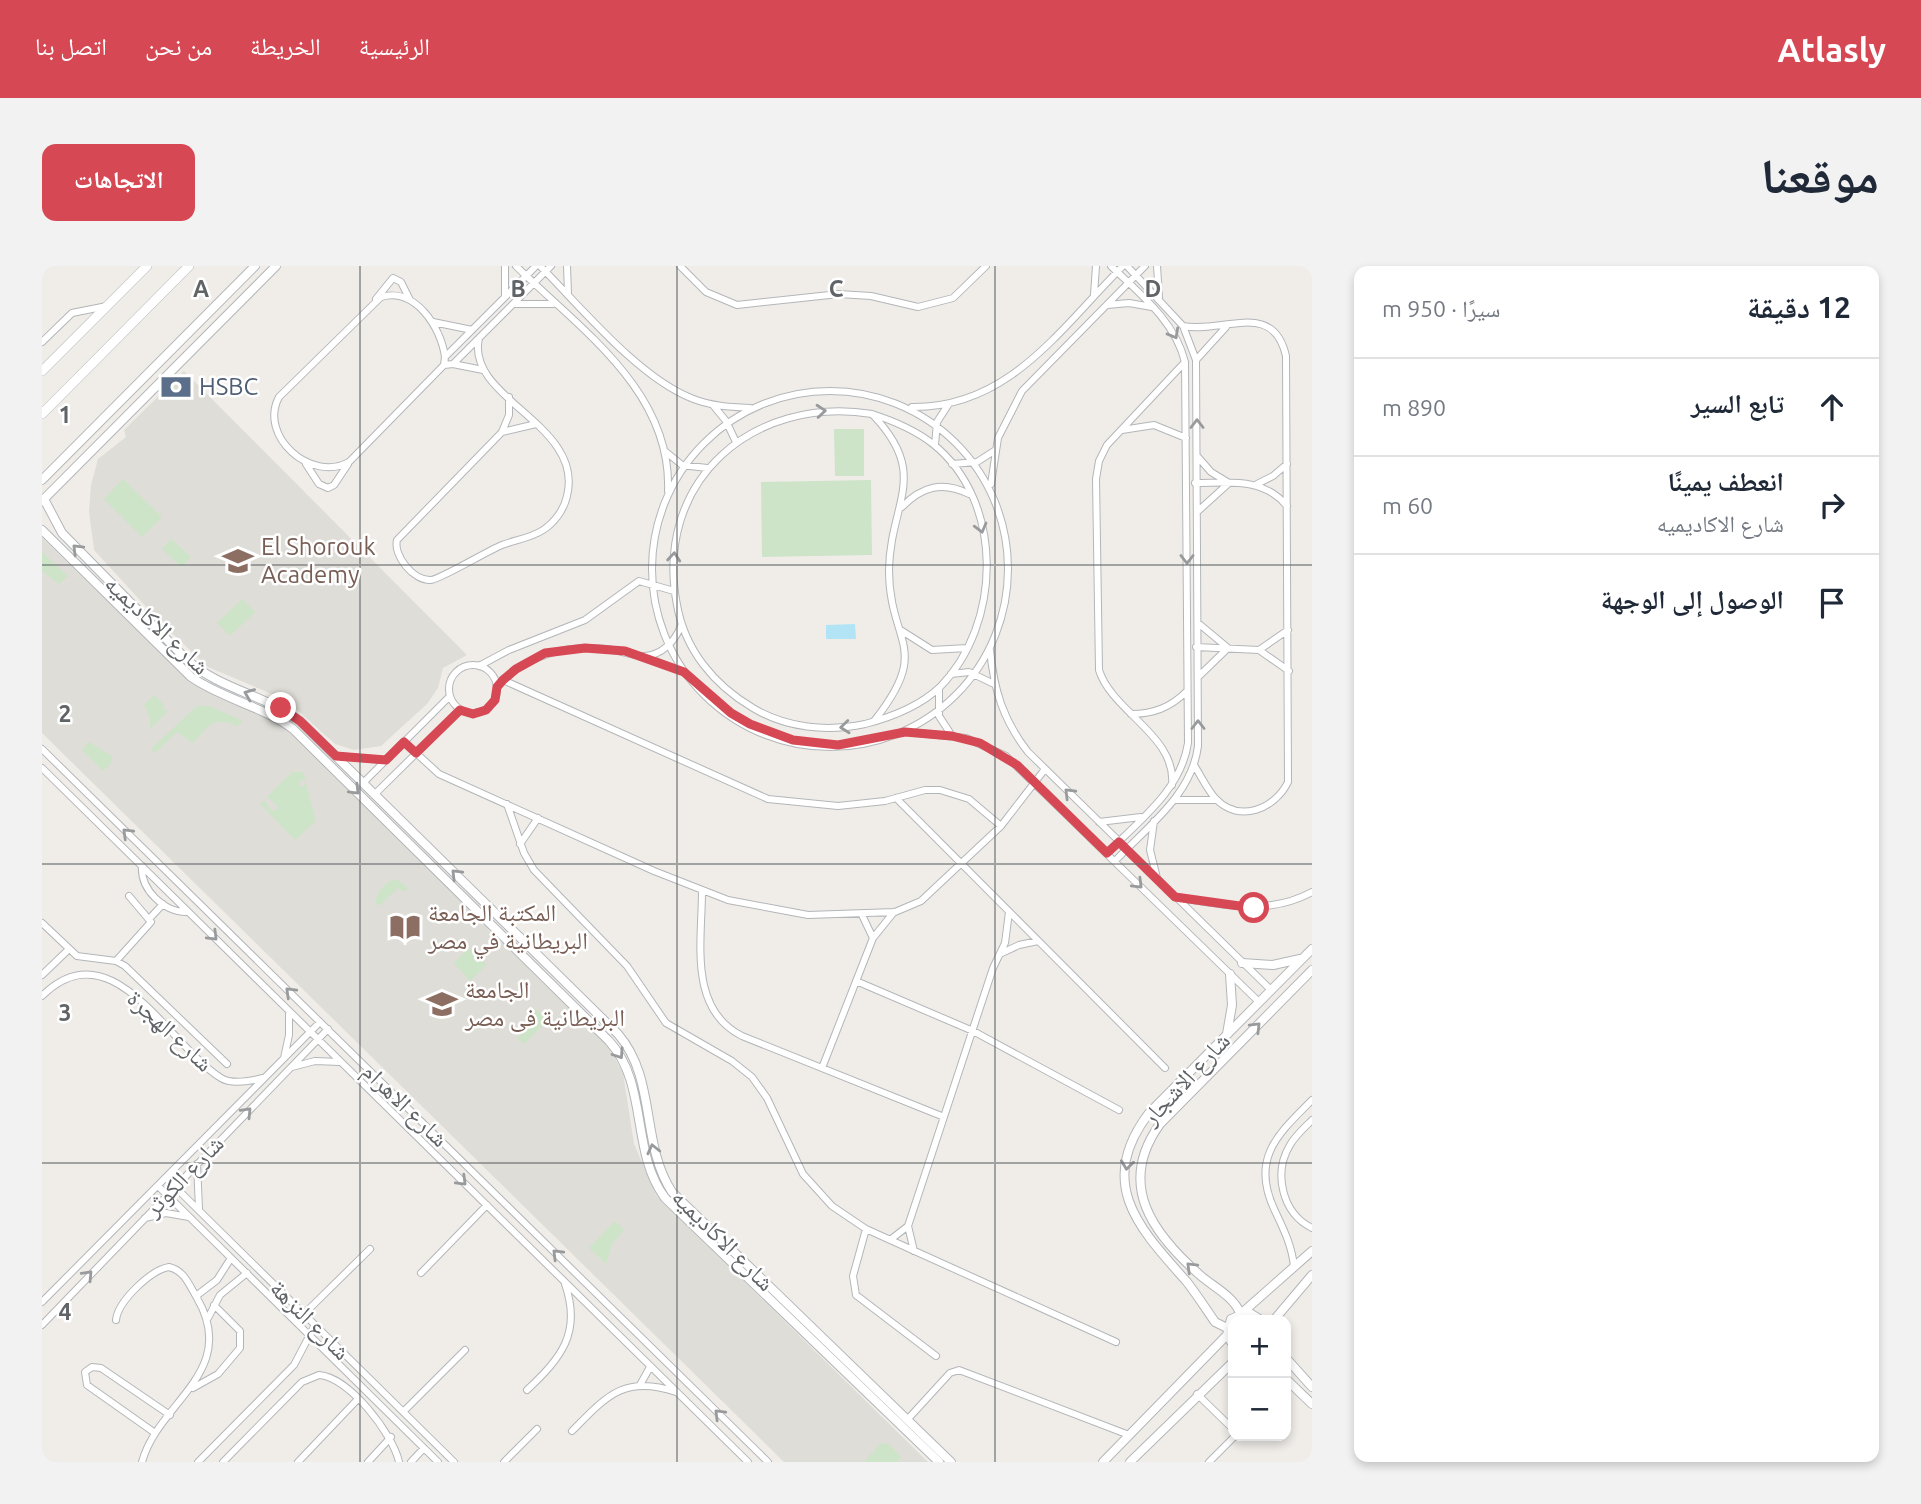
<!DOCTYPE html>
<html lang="ar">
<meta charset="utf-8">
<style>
:root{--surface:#fff;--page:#f2f2f3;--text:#1f2937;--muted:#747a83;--line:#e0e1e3;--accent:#d74855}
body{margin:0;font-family:Ubuntu,"Noto Naskh Arabic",sans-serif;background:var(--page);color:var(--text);direction:rtl}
.controls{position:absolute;right:21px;bottom:21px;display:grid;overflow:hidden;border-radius:14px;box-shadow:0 4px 10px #0003}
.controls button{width:63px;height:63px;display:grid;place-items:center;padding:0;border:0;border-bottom:2px solid var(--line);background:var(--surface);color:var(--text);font:35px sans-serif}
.stop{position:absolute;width:21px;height:21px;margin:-16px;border:5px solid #d74855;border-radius:50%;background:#fff}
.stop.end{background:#d74855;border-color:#fff;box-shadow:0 2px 7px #0008}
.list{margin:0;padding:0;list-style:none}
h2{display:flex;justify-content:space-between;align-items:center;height:91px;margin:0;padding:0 28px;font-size:30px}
h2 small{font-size:23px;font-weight:400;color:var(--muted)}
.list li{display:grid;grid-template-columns:46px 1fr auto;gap:21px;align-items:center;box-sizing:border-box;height:98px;padding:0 28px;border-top:2px solid var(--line)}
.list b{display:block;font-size:26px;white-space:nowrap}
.list p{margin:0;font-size:23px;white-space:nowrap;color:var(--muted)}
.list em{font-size:23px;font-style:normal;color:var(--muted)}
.icon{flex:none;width:38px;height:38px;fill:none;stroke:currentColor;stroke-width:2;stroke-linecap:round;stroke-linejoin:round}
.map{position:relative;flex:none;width:1270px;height:1196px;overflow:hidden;direction:ltr;border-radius:14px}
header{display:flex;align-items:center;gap:42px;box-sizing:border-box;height:98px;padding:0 35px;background:var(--accent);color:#fff}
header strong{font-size:33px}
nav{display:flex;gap:38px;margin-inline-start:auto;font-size:24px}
.intro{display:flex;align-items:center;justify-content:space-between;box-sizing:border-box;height:168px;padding:0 42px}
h1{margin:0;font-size:49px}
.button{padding:18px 32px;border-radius:14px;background:var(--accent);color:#fff;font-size:24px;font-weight:700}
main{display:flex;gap:42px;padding:0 42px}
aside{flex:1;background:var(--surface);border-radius:14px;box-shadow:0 4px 10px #0003}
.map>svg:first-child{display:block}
</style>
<header>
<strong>Atlasly</strong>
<nav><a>الرئيسية</a><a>الخريطة</a><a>من نحن</a><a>اتصل بنا</a></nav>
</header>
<div class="intro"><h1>موقعنا</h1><a class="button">الاتجاهات</a></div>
<main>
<aside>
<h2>12 دقيقة<small>سيرًا · 950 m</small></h2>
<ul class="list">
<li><svg class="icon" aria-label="ahead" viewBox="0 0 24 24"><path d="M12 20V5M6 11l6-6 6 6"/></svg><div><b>تابع السير</b></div><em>890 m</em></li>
<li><svg class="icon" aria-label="right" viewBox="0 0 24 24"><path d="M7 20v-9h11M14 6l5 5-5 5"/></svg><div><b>انعطف يمينًا</b><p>شارع الاكاديميه</p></div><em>60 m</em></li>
<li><svg class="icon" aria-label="arrive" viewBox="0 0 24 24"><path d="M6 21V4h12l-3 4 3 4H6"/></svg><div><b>الوصول إلى الوجهة</b></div></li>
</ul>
</aside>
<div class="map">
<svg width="1270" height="1196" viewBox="0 0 1270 1196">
<rect width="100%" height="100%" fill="#f0ede9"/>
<path fill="#dfddd7" d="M142,105L425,389L401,402L396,422L385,438L339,480L312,484L293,478L244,434L166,401L118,356L52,284L47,245L49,219L56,193L84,171L82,164Z
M0,272L149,417L232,455L256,473L430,645L438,657L444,660L454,674L467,680L565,778L581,807L592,878L614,929L886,1196H742L0,467Z"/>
<path fill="#cde4c8" d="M792,163H822V210H793Z
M81,213L120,251L100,271L62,233Z
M829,214L830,289L720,291L719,216Z
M129,273L149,291L139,301L120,283Z
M0,286L26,310L17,318L0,305Z
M200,333L213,346L188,370L175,357Z
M112,429L122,439V444L126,445L108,463V452L102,439Z
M155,440H167L201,455L195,460C170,450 168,459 151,477L135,466L113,487L109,483Z
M47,476L70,490L69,497L61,505L40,484Z
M250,506H261L264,515L258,514L257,519L260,521L264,517L274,555L253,574L218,538L222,534L230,545L235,544V539L225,531Z
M354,613L366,622L362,626L356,622L337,640L333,636C335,626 344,615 354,613Z
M430,683L445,698L428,715L412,697L424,684Z
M493,743L501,750L502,758L482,778L475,772L490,757L488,748Z
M573,955L582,964L570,978L564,998L547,982Z
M839,1177L848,1179L859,1191L855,1196H822Z"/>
<path fill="#b3e4f6" d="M813,358L814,373H784V359Z"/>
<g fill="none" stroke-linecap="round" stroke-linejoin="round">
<g stroke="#b3b6b9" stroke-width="8">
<path id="minor" d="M463,0V30
M474,0C538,63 630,125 626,225
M498,0C539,41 596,111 649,132C668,140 688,141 708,142
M525,0L526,27
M638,0L664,26L695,39L797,28L829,30L876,41L911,32L944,0
M1115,0L1117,31
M1052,29L1054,0
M334,33L351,12L359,16L367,32
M473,38H511
M1065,39L1087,37L1110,41
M391,56L430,64
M1141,60C1181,68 1231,33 1244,90L1246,516C1233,543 1197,558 1173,532C1165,523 1159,510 1152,499
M437,72C423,133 543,158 525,230C522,244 512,257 501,264C489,272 473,274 460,279C445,285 399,313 389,314C371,315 351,289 355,274L460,166L467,149V131
M0,76L30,47L65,40
M403,91C399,61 373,21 339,31L237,131C216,170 269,217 307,196L402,99L403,91L494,0
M1154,94L1184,61
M411,98L441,104
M402,99L411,98L509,0
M610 303a178 178 0 1 1 356 0a178 178 0 1 1-356 0Z
M671,139L684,155L694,176
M870,141C967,142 1018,63 1081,0
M830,148C852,155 873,164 891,178C963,236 960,358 898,421C877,441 850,451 823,458C785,466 744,462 711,442C672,419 643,384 635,339C611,215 711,129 830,148C889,209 848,236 847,304C847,378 891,381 832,455
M1080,164L1112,159L1144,172
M460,166L494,158
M893,179L895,156L906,139
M624,186L640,199L665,202
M1155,190L1169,206L1187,217L1155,246
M264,198L277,218L286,222L292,219L306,198
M910,198L935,196L952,185
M1153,217C1188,217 1221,211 1245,240
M949,218L956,172L980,125L1103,0
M1215,218L1231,210L1245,198
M860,241C880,220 901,215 927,228
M1156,357L1186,382L1156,411
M860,365L890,384L925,382
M1154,381L1217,384L1247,405
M948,384C952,424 961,454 986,486L1229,724
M1217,384L1246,364
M603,391L639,405
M407 423a24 24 0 1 1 48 0a24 24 0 1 1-48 0Z
M437,400L467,384L543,354L597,315L632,325
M909,408L927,406L952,418
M461,414L726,533L796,540L843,535L883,524H898L927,533L959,560
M455,421C483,388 524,379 565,383C577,384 592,391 603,390C620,389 633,375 639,360
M897,422V450L910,470
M1089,448C1112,448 1129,441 1145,425
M865,466L924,472L964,490L1217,736
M362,476L397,508L612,605L686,634L766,649L853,646L879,635L959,560L1003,503
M0,483L726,1196
M294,490L344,494
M0,502L706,1196
M321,517L407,431
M1130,519C1135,470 1070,446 1057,404L1054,213L1057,195L1065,179L1143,96
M333,528L418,444
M854,532L1123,802
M1132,534H1174
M465,538L482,587L492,604L585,700L624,757L690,795L710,811L725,832L761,908L790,940L824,963L1074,1076
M1112,555L1108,584L1115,612
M1057,556L1099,551
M478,578L496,552
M1065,587C1097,555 1139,524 1146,477L1143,96C1133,55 1098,28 1069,0
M1073,595C1105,561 1150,529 1156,480L1154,94L1141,60L1085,0
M100,600C98,623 122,647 146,646
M660,625C660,675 646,743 700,770L902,851
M1133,631C1180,639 1226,650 1270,626
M820,649L831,672
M108,652L121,638
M0,657L35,690L74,695L83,700L185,798
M960,687L977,679L996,675
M74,695L109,656L87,630
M0,709L26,684
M814,715L931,765L1077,844
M0,730C70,660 127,780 179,812C190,819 209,815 221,812
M242,792L247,769V745
M250,801L273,795L298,796
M780,802L831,672L852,646
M1270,854C1262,862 1253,870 1248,879C1231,907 1240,947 1270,962
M155,898L157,943
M124,912L412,1196
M116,920L396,1196
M103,952L124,947L147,951
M824,963L811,1010L814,1029L894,1090
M848,974L866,960
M872,985L866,960L951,702L963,677L967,646
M1252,1001C1250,980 1242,964 1233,945C1208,893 1235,869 1270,834
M379,1007L445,939
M154,1030L175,1014L189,992
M0,1036L278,756
M262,1048L328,983
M166,1052L178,1029L205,1007
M74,1054C76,1035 109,1004 127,1001C143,1005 147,1019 155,1032C198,1106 116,1136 100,1196
M0,1059L286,763
M598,1119L608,1101
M151,1122L176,1108L198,1082V1065L172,1039
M485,1124C519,1092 540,1067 523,1018
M1155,1128L1191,1163
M361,1146L423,1084
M865,1154L908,1107L917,1104L1087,1169
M530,1165C564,1131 582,1108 634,1126
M113,1167L45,1119L43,1106L50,1101L59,1102L128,1149
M156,1196L252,1099L273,1059
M181,1196L260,1116L277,1109C307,1111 351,1168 357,1196
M256,1196L315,1134
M326,1196L349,1171
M369,1196L382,1182
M462,1196L495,1163
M1167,1196L1193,1170"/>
</g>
<g stroke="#b3b6b9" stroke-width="10">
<path id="tertiary" d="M0,214L213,0
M2,233L20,267L145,394C178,423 223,429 258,455L576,768C615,813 598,877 630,926L909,1196
M0,235L234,0
M0,264L149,411C181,433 220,440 251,463L567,775C607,819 588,885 623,932L897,1196
M1200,697L1231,699L1258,693
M1185,768L1190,739L1188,708
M1201,1046L1270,985
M1198,1047C1192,1031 1172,1021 1159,1010C1111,968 1074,919 1118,858L1270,704
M1232,1054L1270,1009
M1185,1062L1173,1056C1164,1043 1155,1029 1145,1016C1098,963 1053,918 1107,847L1270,683
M1191,1079L1185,1069L1189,1053L1206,1046L1219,1054
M1244,1092L1270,1121
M1244,1113L1270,1138
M1061,1196L1185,1069
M1088,1196L1191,1096"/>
</g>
<g stroke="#b3b6b9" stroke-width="10">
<path id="secondary" d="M0,105L105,0
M0,148L147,0"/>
</g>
<use href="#minor" stroke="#fff" stroke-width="6"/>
<use href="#tertiary" stroke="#fff" stroke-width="8"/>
<use href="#secondary" stroke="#fff" stroke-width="9"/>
</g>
<defs><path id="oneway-chevron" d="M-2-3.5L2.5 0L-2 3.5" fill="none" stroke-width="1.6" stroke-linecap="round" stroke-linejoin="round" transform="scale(1.75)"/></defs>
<g stroke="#989a9c">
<use href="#oneway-chevron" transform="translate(1132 68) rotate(61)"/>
<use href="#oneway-chevron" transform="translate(779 145) rotate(-5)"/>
<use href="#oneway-chevron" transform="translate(1155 158) rotate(-90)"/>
<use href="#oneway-chevron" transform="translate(939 262) rotate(75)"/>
<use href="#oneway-chevron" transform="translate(35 283) rotate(-135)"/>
<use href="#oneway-chevron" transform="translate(632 291) rotate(-85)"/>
<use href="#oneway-chevron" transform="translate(1145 293) rotate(90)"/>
<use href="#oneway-chevron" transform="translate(207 428) rotate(-158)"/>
<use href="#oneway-chevron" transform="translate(1156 459) rotate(-90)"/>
<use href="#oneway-chevron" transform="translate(803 461) rotate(174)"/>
<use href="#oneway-chevron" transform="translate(313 524) rotate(45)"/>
<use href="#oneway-chevron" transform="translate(1027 527) rotate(-135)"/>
<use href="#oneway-chevron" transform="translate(85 567) rotate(-136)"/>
<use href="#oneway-chevron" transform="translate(414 608) rotate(-135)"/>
<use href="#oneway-chevron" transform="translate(1096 618) rotate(45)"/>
<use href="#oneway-chevron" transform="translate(171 670) rotate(45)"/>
<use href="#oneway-chevron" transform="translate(248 726) rotate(-136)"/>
<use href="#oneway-chevron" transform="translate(1214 761) rotate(-45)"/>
<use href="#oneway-chevron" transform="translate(577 788) rotate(56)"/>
<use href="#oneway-chevron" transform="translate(205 846) rotate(-46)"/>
<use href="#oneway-chevron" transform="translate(611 883) rotate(-103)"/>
<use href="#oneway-chevron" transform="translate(1085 899) rotate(97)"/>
<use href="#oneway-chevron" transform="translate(420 915) rotate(44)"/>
<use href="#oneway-chevron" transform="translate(515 988) rotate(-135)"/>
<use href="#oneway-chevron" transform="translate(1149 1001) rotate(-136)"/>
<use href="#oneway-chevron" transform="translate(46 1009) rotate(-46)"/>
<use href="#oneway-chevron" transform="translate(677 1148) rotate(-135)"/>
</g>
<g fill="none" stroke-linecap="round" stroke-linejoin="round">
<path stroke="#d74855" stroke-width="9" d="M239,442L258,455L294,490L344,494L362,476L374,487L418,444L431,448L444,444L453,434L455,421L461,414L474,403L503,387L543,382L583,385L642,406L689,447L708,458L751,474L796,479L863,466L910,470L938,477L975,499L1065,587L1077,576L1133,631L1212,642"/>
</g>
<path fill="none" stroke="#606467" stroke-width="2" stroke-opacity="0.55" d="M318,0V1196M635,0V1196M953,0V1196M0,299H1270M0,598H1270M0,897H1270"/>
<defs>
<g id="bank-bare" transform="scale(2.415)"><path d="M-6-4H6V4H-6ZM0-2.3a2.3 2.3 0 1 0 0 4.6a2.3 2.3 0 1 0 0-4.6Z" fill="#5c6f8a" stroke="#fff" stroke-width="2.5" paint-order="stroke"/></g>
<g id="university-bare" transform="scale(2.415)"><path d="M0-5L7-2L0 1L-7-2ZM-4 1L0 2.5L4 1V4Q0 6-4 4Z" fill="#8d6e63" stroke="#fff" stroke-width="2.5" paint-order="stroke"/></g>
<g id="library-bare" transform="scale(2.415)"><path d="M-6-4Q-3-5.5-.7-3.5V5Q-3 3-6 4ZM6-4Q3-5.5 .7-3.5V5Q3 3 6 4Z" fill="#8d6e63" stroke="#fff" stroke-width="2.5" paint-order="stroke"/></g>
</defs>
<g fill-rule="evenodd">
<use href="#bank-bare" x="134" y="121"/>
<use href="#university-bare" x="196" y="295"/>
<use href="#library-bare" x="363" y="661"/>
<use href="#university-bare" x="400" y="738"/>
</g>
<g text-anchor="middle" stroke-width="5" stroke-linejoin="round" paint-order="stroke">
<g font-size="24" fill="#4e5e75" stroke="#fff" text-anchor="start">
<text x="157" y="129">HSBC</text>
</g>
<g font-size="24" fill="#785e54" stroke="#fff" text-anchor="start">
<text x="219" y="289">El Shorouk<tspan x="219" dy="28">Academy</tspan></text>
<text x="386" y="655">المكتبة الجامعة<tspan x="386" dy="28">البريطانية في مصر</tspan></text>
<text x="423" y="732">الجامعة<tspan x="423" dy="28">البريطانية فى مصر</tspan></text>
</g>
<g font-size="24" fill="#606467" stroke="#fff">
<text transform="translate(115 359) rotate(43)" y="8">شارع الاكاديميه</text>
<text transform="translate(128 765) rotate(43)" y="8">شارع الهجرة</text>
<text transform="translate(1144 813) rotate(-47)" y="8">شارع الاشجار</text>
<text transform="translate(363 839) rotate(44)" y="8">شارع الاهرام</text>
<text transform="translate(142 910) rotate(-46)" y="8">شارع الكوثر</text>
<text transform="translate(681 974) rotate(45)" y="8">شارع الاكاديميه</text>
<text transform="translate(268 1054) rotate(45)" y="8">شارع النزهة</text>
</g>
</g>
<g font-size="23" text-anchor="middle" font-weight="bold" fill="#606467" stroke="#fff" stroke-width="5" stroke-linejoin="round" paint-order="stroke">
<text x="159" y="31">A</text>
<text x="476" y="31">B</text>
<text x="794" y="31">C</text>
<text x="1111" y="31">D</text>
<text x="23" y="157">1</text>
<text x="23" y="456">2</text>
<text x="23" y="755">3</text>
<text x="23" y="1054">4</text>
</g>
</svg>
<div class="controls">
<button>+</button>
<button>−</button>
</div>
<div class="stop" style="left:1212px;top:642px"></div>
<div class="stop end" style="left:239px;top:442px"></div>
</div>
</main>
